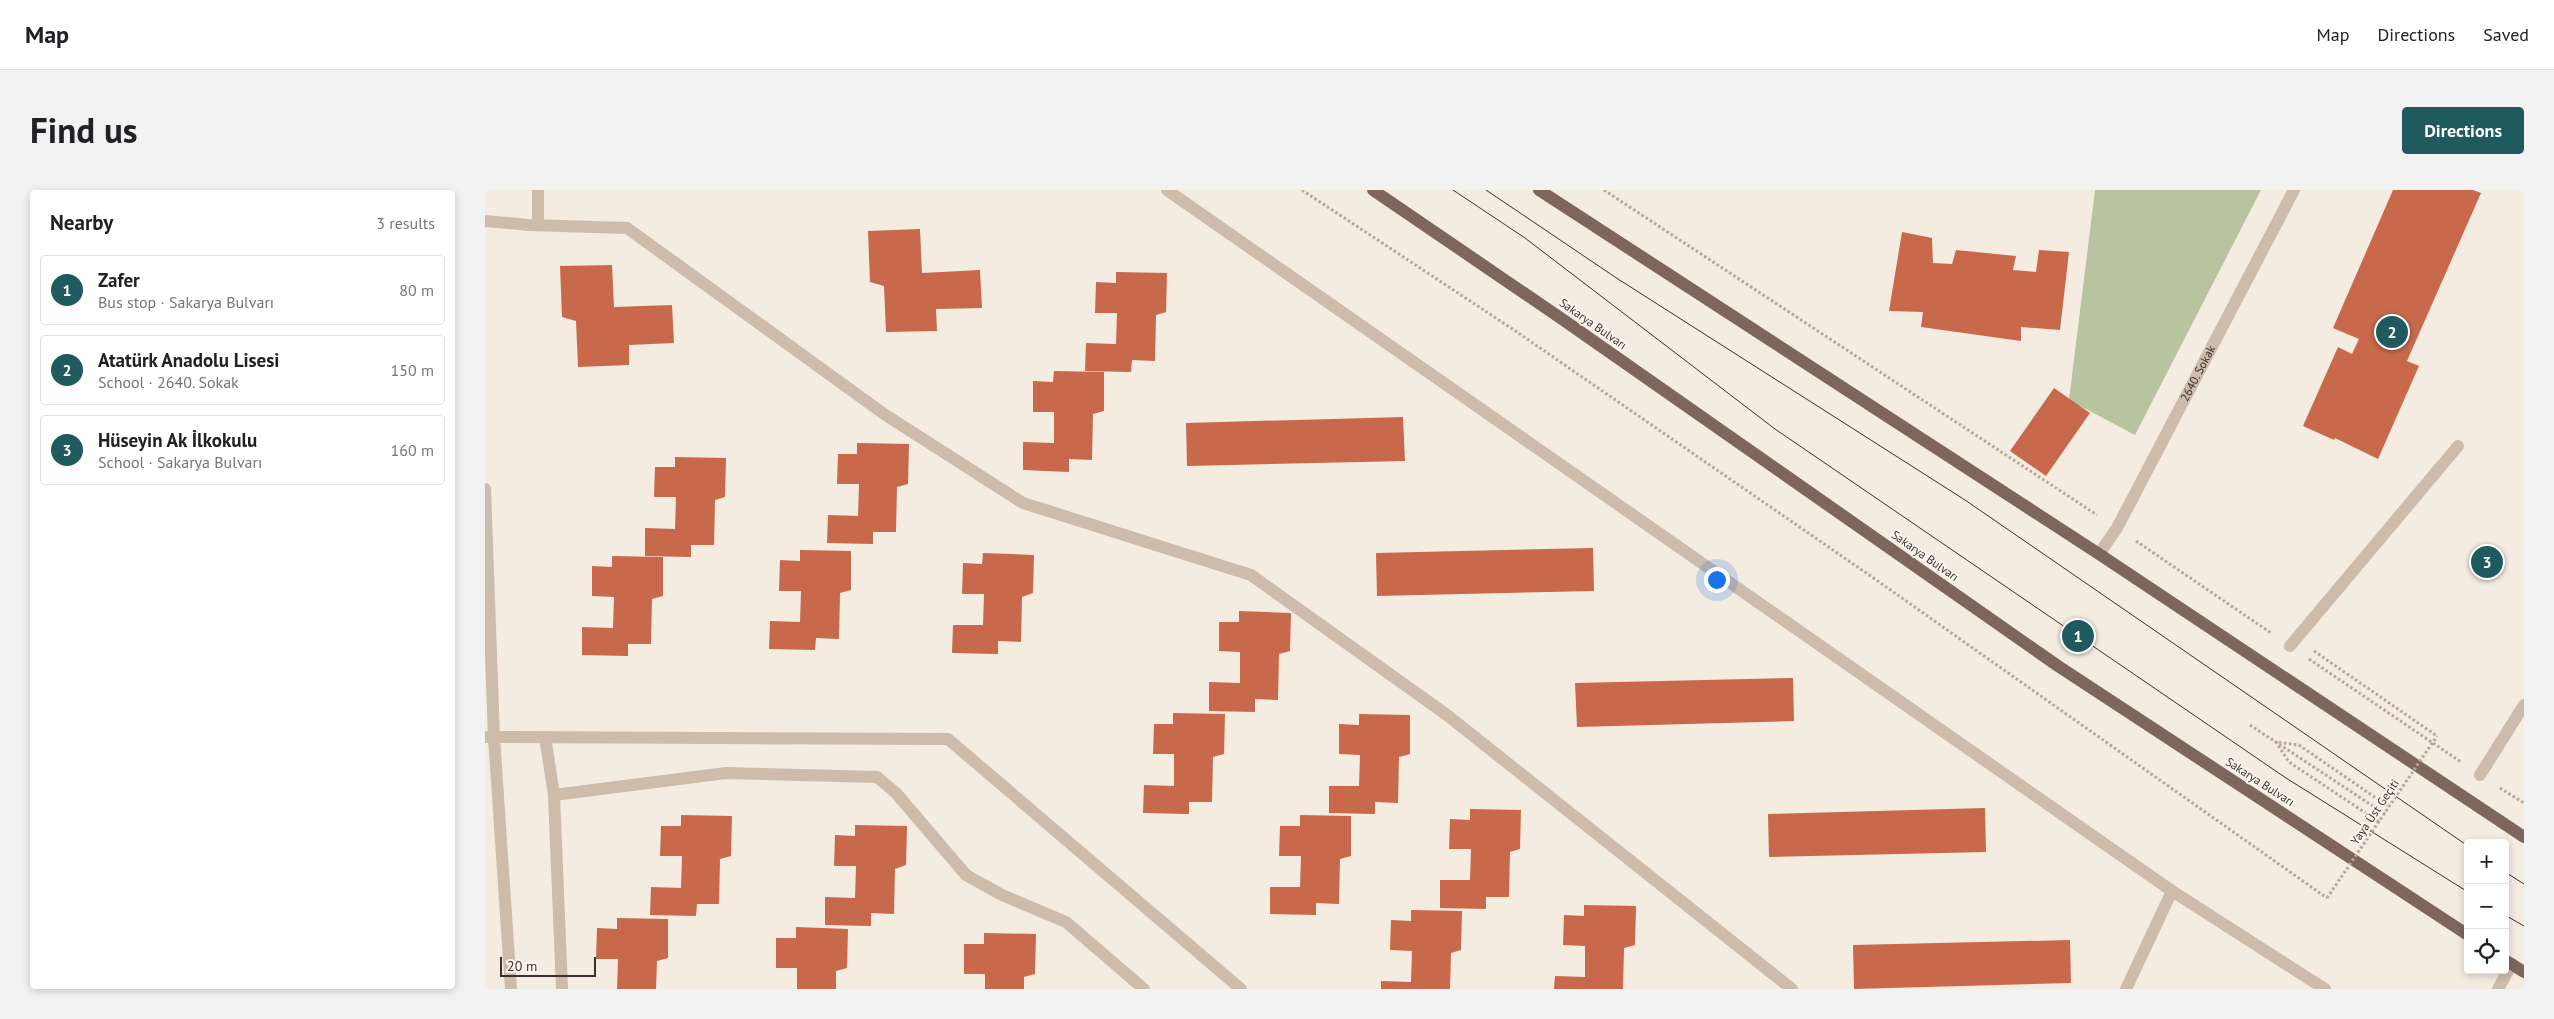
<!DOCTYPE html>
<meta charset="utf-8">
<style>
:root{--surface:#fff;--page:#f2f2f2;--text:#202124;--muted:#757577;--line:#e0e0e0;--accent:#1f5a5e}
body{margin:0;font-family:"PT Sans",sans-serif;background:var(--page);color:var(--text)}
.controls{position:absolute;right:15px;bottom:15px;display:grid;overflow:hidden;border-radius:5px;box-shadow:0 2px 8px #0003}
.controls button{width:45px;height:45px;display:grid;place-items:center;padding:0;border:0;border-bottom:1px solid var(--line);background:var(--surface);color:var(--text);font:25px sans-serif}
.scale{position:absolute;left:15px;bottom:12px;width:96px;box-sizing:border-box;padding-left:5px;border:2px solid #3b302b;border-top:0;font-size:14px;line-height:18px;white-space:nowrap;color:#3b302b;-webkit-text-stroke:4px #fbf5ee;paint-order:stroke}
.you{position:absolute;left:1231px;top:389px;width:18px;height:18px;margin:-12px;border:4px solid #fff;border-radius:50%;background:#1a73e8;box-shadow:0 0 0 8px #1a73e833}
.badge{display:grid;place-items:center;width:32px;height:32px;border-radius:50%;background:var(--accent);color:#fff;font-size:16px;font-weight:700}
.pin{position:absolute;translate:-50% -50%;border:2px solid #fff;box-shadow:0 1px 5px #0006}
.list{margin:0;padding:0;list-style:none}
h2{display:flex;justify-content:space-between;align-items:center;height:65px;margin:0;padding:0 20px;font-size:21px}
h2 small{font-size:16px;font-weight:400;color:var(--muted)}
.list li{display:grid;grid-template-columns:32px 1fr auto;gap:15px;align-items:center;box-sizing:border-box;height:70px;margin:0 10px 10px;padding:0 10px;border:1px solid var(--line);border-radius:5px}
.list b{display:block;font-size:19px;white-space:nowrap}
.list p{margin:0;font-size:16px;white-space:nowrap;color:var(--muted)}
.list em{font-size:16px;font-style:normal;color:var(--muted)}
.icon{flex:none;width:28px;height:28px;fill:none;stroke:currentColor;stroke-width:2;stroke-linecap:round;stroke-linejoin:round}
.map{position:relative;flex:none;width:2039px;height:799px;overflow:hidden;border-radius:5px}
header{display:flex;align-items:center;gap:30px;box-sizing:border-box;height:70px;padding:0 25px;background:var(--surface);border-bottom:1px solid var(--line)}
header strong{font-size:24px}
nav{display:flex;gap:28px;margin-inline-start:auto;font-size:18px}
.intro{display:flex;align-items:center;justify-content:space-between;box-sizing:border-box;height:120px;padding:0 30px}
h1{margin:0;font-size:35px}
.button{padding:12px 22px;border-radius:5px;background:var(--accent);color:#fff;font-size:18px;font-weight:700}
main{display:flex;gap:30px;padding:0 30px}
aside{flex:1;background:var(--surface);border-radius:5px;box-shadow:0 2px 8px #0003}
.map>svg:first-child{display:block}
</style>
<header>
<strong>Map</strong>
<nav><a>Map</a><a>Directions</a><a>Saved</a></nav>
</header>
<div class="intro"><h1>Find us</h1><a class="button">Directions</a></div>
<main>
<aside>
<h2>Nearby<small>3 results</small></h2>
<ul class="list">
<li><span class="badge">1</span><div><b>Zafer</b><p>Bus stop · Sakarya Bulvarı</p></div><em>80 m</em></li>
<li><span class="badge">2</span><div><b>Atatürk Anadolu Lisesi</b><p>School · 2640. Sokak</p></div><em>150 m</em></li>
<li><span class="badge">3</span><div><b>Hüseyin Ak İlkokulu</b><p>School · Sakarya Bulvarı</p></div><em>160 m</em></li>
</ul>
</aside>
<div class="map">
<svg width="2039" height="799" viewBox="0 0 2039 799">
<rect width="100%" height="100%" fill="#f4ebe1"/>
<path fill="#b8c4a0" d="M1610,0H1776L1650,245L1584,210Z"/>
<path fill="#c8694b" d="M1908,0H1988L1996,3L1922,171L1934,176L1893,269L1850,248L1849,250L1818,236L1853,157L1867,164L1874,149L1848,138Z
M435,39L437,83L495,80L497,118L451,119L452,141L401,142L399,96L385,92L383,41Z
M1417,42L1447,48L1448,73L1467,74L1471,60L1531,66L1528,80L1551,82L1554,60L1584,62L1575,140L1536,137V151L1436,137L1438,122L1404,121Z
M127,75L129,117L187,115L189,153L144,155V175L93,177L91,131L77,127L75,76Z
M631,82L682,83L681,122L671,125L670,171L647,170L646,182L600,181L601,153L631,154L632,123H610L611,92L631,93Z
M569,181L619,182V221L608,224L607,270L584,269V282L538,280V252L569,253V222H548V191L568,192Z
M1569,198L1605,223L1561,286L1525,261Z
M918,227L920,271L702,276L701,233Z
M372,253L424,254L423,294L412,297L411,342H388V354L342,353L343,325L373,326L374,294H352L353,264H372Z
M190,267L241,268L240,307L230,310L229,355H206V367L160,366V338L190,339L191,307H169L170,277H190Z
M1108,358L1109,401L892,406L891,363Z
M315,360L366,361V400L355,403L354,449L331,448L330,460L284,459L285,431L315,432L316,401H294L295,370L315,371Z
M498,363L549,365L548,403L537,407L536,452L513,451V464L467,463L468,435H498L499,404H477L478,373L497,374Z
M127,366L178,367V406L167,409L166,454H143V466L97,465V437L128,438L129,407L107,406V376L127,377Z
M754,421L806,423L805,461L794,464L793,510L770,509V522L724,521V492L755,493V462L734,461V432H754Z
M1308,488L1309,531L1092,537L1090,493Z
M688,523L740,524L739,564L728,567L727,612H704V624L658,623L659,595L689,596V564H668L669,534H688Z
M874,524L925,525V564L914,567L913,613L890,612V624L844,623V596H874L875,565L854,564V534L874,535Z
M1500,618L1501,662L1284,667L1283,624Z
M985,619L1036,620L1035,659L1025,662L1024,707H1001V719L955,718V690H985L986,659H964L965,629L985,630Z
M196,625L247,626L246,666L235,669L234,714H212L211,726L165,725L166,697L196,698L197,666H175L176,636H196Z
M815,625L866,626V666L855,669L854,714L831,713V725L785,724V697H815L816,666H794L795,636H815Z
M370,635L422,636L421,675L410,679L409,724L386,723V736L340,735V707L370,708L371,676H349L350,645L370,646Z
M1099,715L1151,716L1150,755L1139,758L1138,799H1069L1070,786L1100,787V756L1078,755L1079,725L1099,726Z
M926,720L977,721L976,760L966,763L965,799H896V791L926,792L927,761L905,760L906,730L926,731Z
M132,728L183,729V768L172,771L171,799H132L133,769H111L112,738L132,739Z
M311,737L363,739L362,778L351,781V799H312V778H291V748H311Z
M499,743L551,744L550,784L539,787V799H500V784H479V754H499Z
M1585,750L1586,793L1369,799L1368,755Z"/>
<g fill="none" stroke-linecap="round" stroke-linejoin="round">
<path stroke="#b9a596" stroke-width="3" stroke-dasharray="2.5 2.5" stroke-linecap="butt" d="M817,0L1029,140L1390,389L1842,708
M1119,0L1612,325
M1651,351L1786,443
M1829,461L1952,546
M1824,469L1976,572
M1765,535L1900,624
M2015,598L2039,613
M1894,632L1804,572L1791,552L1814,555L1904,617"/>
<g stroke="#cdbbac" stroke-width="12">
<path d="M682,0L1687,701L1840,799"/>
<path d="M0,31L44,35L142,38L399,224L538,313L766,385L962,525L1307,799"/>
<path d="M53,35V0"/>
<path d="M0,299L9,547L26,799"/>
<path id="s1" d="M1614,364L1632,338L1809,0"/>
<path d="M1805,456L1973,256"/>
<path d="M0,547L463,549L756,799"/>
<path d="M60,547L69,605L77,799"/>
<path d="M1995,585L2039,515"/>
<path d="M69,605L241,583L392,587L411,603L481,685L517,705L581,732L659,799"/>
<path d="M1641,799L1687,701"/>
<path d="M2013,799L2027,774"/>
</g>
<path stroke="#7d675c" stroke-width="12" d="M888,0L1077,129L1573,476L1983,745
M1054,0L1614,364L2039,647
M2020,770L2039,782"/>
<path stroke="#3b302b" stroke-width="1" d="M968,0L1040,48L1290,239L1801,588L1983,702
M1001,0L1133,89L1480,310L1983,656
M2020,682L2039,694
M2020,725L2039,736"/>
<path stroke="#b9a596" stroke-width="3" stroke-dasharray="2.5 2.5" stroke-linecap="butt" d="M1842,708L1952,546"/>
</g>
<g text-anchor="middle" stroke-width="4" stroke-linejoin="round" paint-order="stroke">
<g font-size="12" fill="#3b302b" stroke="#fbf5ee">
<text transform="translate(1108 134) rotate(35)" y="4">Sakarya Bulvarı</text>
<text dy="4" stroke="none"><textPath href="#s1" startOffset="206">2640. Sokak</textPath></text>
<text transform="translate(1440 366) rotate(35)" y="4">Sakarya Bulvarı</text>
<text transform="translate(1775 592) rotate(33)" y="4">Sakarya Bulvarı</text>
<text transform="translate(1890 622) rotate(-56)" y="4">Yaya Üst Geçiti</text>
</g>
</g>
</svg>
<div class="controls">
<button>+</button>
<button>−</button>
<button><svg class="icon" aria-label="locate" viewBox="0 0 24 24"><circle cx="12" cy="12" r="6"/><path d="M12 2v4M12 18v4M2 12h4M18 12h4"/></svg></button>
</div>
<div class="scale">20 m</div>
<div class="you"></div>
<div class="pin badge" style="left:1593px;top:446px">1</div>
<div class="pin badge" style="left:1907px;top:142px">2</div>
<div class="pin badge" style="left:2002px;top:372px">3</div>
</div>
</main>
